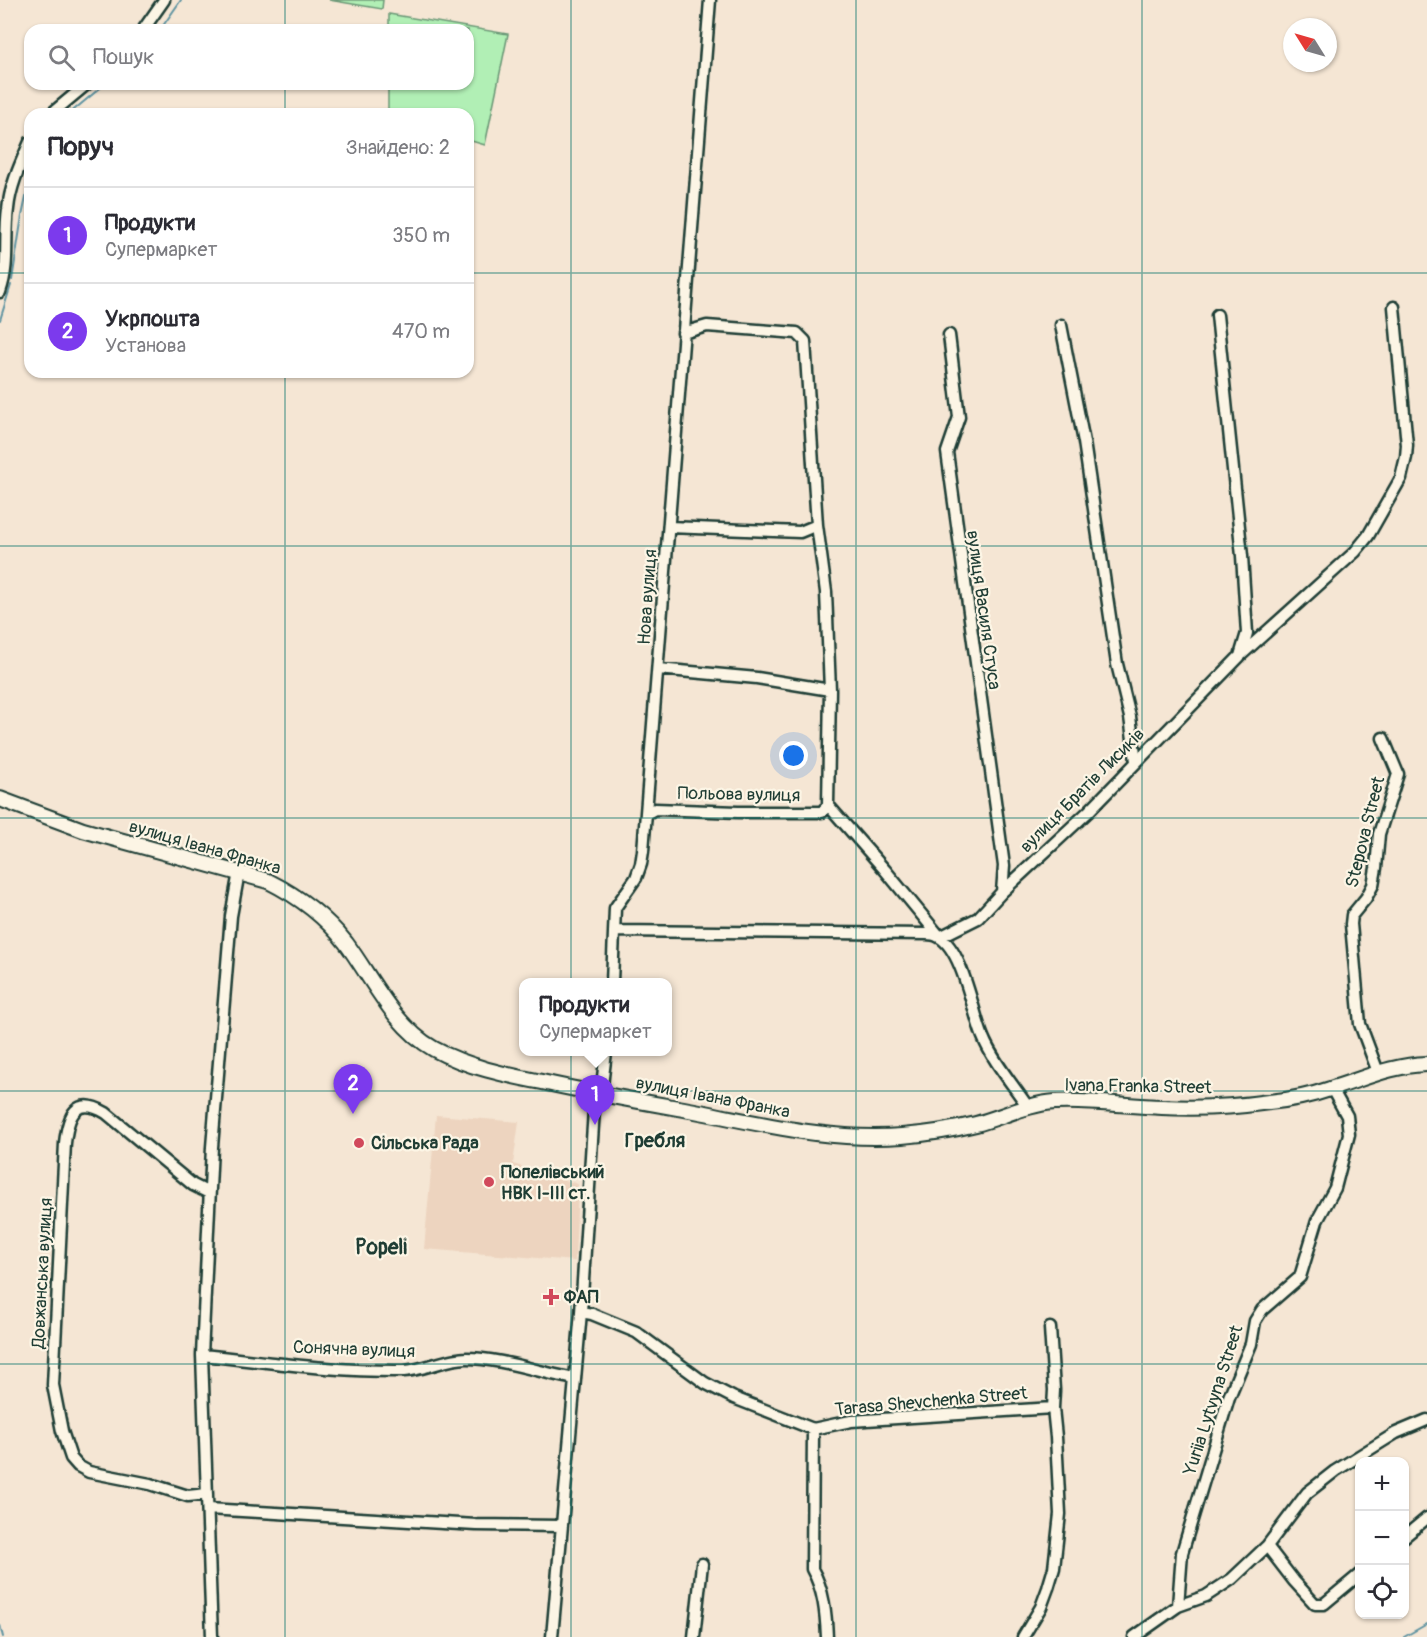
<!DOCTYPE html>
<html lang="uk">
<meta charset="utf-8">
<style>
:root{--surface:#fff;--page:#f2f2f3;--text:#2b2b33;--muted:#7c7c81;--line:#e1e1e2;--accent:#7c3aed}
body{margin:0;font-family:Pangolin,sans-serif;background:var(--page);color:var(--text)}
.controls{position:absolute;right:18px;bottom:18px;display:grid;overflow:hidden;border-radius:12px;box-shadow:0 2px 4px #0004}
.controls button{width:54px;height:54px;display:grid;place-items:center;padding:0;border:0;border-bottom:2px solid var(--line);background:var(--surface);color:var(--text);font:30px sans-serif}
.compass{position:absolute;left:1283px;top:18px;width:54px;height:54px;border-radius:50%;background:var(--surface);box-shadow:0 2px 4px #0004;rotate:307deg}
.you{position:absolute;left:794px;top:756px;width:21px;height:21px;margin:-15px;border:4px solid #fff;border-radius:50%;background:#1a73e8;box-shadow:0 0 0 9px #1a73e833}
.badge{display:grid;place-items:center;width:39px;height:39px;border-radius:50%;background:var(--accent);color:#fff;font-size:20px;font-weight:700}
.pin{position:absolute;translate:-50% -50px;filter:drop-shadow(0 2px 3px #0008)}
.pin::after{content:'';position:absolute;top:32px;width:21px;height:18px;background:inherit;clip-path:polygon(0 0,100% 0,50% 100%)}
.popup{position:absolute;left:519px;top:978px;width:153px;height:78px;box-sizing:border-box;display:grid;place-content:center;border-radius:12px;background:var(--surface);filter:drop-shadow(0 2px 4px #0005);font-size:20px;white-space:nowrap;color:var(--muted)}
.popup b{font-size:22px;color:var(--text)}
.popup::after{content:'';position:absolute;left:50%;top:100%;margin-left:-12px;border:12px solid transparent;border-top-color:var(--surface)}
.list{margin:0;padding:0;list-style:none}
h2{display:flex;justify-content:space-between;align-items:center;height:78px;margin:0;padding:0 24px;font-size:26px}
h2 small{font-size:20px;font-weight:400;color:var(--muted)}
.list li{display:grid;grid-template-columns:39px 1fr auto;gap:18px;align-items:center;box-sizing:border-box;height:96px;padding:0 24px;border-top:2px solid var(--line)}
.list b{display:block;font-size:22px;white-space:nowrap}
.list p{margin:0;font-size:20px;white-space:nowrap;color:var(--muted)}
.list em{font-size:20px;font-style:normal;color:var(--muted)}
.icon{flex:none;width:33px;height:33px;fill:none;stroke:currentColor;stroke-width:2;stroke-linecap:round;stroke-linejoin:round}
.map{position:relative;flex:none;width:1427px;height:1637px;overflow:hidden}
.search{position:absolute;background:var(--surface);box-shadow:0 2px 4px #0004;left:24px;top:24px;width:450px;height:66px;display:flex;align-items:center;gap:15px;box-sizing:border-box;padding:0 21px;border-radius:18px;color:var(--muted);font-size:22px}
.panel{position:absolute;background:var(--surface);box-shadow:0 2px 4px #0004;left:24px;top:108px;width:450px;height:270px;border-radius:18px}
.map>svg:first-child{display:block}
</style>
<div class="map">
<svg width="1427" height="1637" viewBox="0 0 1427 1637">
<rect width="100%" height="100%" fill="#f5e6d4"/>
<filter id="ink" filterUnits="userSpaceOnUse"><feTurbulence type="fractalNoise" baseFrequency=".0167" numOctaves="2"/><feDisplacementMap in="SourceGraphic" scale="12" xChannelSelector="R" yChannelSelector="G"/><feConvolveMatrix kernelMatrix="1 2 1 2 8 2 1 2 1" color-interpolation-filters="sRGB"/></filter>
<g filter="url(#ink)">
<path fill="#edd4bf" d="M436,1115L519,1122L513,1164L578,1184L575,1261L424,1249Z"/>
<path fill="#b1efb5" stroke="#689674" stroke-width="1.5" d="M329,0H383L382,9Z
M389,14L508,34L485,145L468,140V114H388V84H468V30H389Z"/>
<g fill="none" stroke-linecap="round" stroke-linejoin="round">
<path stroke="#5f93a1" stroke-width="2" d="M160,30L181,0
M69,114L105,84
M12,280L22,216L30,179
M0,320L11,285
M0,1625L3,1637
M1404,1637L1427,1624"/>
<g stroke="#1f3d34" stroke-width="15">
<path id="minor" d="M143,30L164,0
M51,114L87,84
M0,292C10,264 4,237 8,209C10,186 21,163 30,142
M1061,325L1084,442L1117,664L1130,717L1136,761
M683,333L707,326L797,333L805,341L817,525L826,592L830,690L828,805L885,870L940,937L978,918L1002,892L1088,812L1240,656L1247,633L1242,556L1217,315
M949,335L959,417L947,452L1004,866L1002,892
M669,527L800,532L817,525
M1241,655L1355,552L1368,536L1401,478L1406,457L1407,445L1394,307
M658,669L757,678L830,690
M646,814L655,809L738,812H822L828,805
M614,931L926,934C930,934 936,935 939,937C963,950 973,1014 983,1037C992,1060 1014,1086 1028,1107
M612,982L615,908L636,878L641,864L643,851L710,0
M1378,1072L1360,1024L1351,924L1352,915L1366,898L1373,885L1376,868L1379,834L1398,774L1383,738
M601,1094L606,1052
M581,1312L592,1314L636,1332L705,1383L734,1398L813,1429L851,1421L1053,1408
M202,1355C268,1362 336,1372 404,1371C425,1370 446,1358 467,1358C499,1358 542,1373 575,1379
M813,1429L812,1569C824,1590 826,1614 827,1637
M207,1494L188,1496L150,1484L89,1472L78,1466L71,1458L62,1431L53,1385L65,1143C68,1116 75,1095 106,1113L193,1185L209,1193
M208,1509L476,1525L561,1526
M1404,1537L1427,1518
M1267,1546L1294,1581L1315,1604H1324L1360,1574
M1178,1606L1182,1553L1229,1397L1251,1344L1255,1321L1262,1310L1300,1277L1317,1221L1335,1188L1349,1134L1347,1116L1332,1089
M212,1637L202,1355L212,1147L231,916L239,872
M552,1637L581,1312L595,1094
M694,1637L702,1564
M1023,1637L1041,1607L1048,1588L1054,1568L1060,1514L1056,1437L1053,1408L1054,1390L1050,1328
M1134,1637L1178,1606L1206,1596L1232,1579L1267,1546L1307,1493L1335,1471L1396,1433L1427,1420"/>
</g>
<g stroke="#1f3d34" stroke-width="18">
<path id="major" d="M0,799L83,830L268,881C298,896 325,916 346,943C372,978 394,1027 434,1049C467,1067 506,1075 542,1082C587,1092 632,1100 678,1108C753,1121 825,1142 902,1136C927,1134 952,1130 976,1124C1002,1117 1028,1104 1055,1102C1090,1100 1127,1106 1162,1107C1197,1109 1234,1107 1269,1102C1290,1100 1310,1096 1330,1089C1363,1079 1392,1065 1427,1064"/>
</g>
<use href="#minor" stroke="#fcf5e5" stroke-width="10"/>
<use href="#major" stroke="#fcf5e5" stroke-width="14"/>
</g>
</g>
<path fill="none" stroke="#0f766e" stroke-width="1.5" stroke-opacity="0.55" d="M285,0V30M571,0V1637M856,0V1637M1142,0V1637M285,84V114M0,273H30M468,273H1427M285,372V1637M0,546H1427M0,818H1427M0,1091H1427M0,1364H1427"/>
<g fill="#d1495b" stroke="#fcf5e5" stroke-width="2">
<circle cx="359" cy="1143" r="6"/>
<circle cx="489" cy="1182" r="6"/>
<path d="M548 1288h6v6h6v6h-6v6h-6v-6h-6v-6h6z"/>
</g>
<g text-anchor="middle" stroke-width="4.5" stroke-linejoin="round" paint-order="stroke">
<g font-size="18" fill="#1f3d34" stroke="#fcf5e5">
<text transform="translate(647 597) rotate(-86)" y="6">Нова вулиця</text>
<text transform="translate(984 610) rotate(82)" y="6">вулиця Василя Стуса</text>
<text transform="translate(1082 790) rotate(-45)" y="6">вулиця Братів Лисиків</text>
<text transform="translate(739 794) rotate(1)" y="6">Польова вулиця</text>
<text transform="translate(1365 832) rotate(-76)" y="6">Stepova Street</text>
<text transform="translate(205 847) rotate(16)" y="6">вулиця Івана Франка</text>
<text transform="translate(1138 1086) rotate(1)" y="6">Ivana Franka Street</text>
<text transform="translate(713 1097) rotate(11)" y="6">вулиця Івана Франка</text>
<text transform="translate(42 1273) rotate(-87)" y="6">Довжанська вулиця</text>
<text transform="translate(354 1349) rotate(2)" y="6">Сонячна вулиця</text>
<text transform="translate(1213 1400) rotate(-72)" y="6">Yuriia Lytvyna Street</text>
<text transform="translate(931 1401) rotate(-5)" y="6">Tarasa Shevchenka Street</text>
</g>
<g font-size="18" font-weight="bold" fill="#1f3d34" stroke="#fcf5e5" text-anchor="start">
<text x="371" y="1149">Сільська Рада</text>
<text x="501" y="1178">Попелівський<tspan x="501" dy="21">НВК І-ІІІ ст.</tspan></text>
<text x="564" y="1303">ФАП</text>
</g>
<g font-size="20" font-weight="bold" fill="#1f3d34" stroke="#fcf5e5">
<text x="655" y="1147">Гребля</text>
</g>
<g font-size="21" font-weight="bold" fill="#1f3d34" stroke="#fcf5e5">
<text x="381" y="1254">Popeli</text>
</g>
</g>
</svg>
<div class="controls">
<button>+</button>
<button>−</button>
<button><svg class="icon" aria-label="locate" viewBox="0 0 24 24"><circle cx="12" cy="12" r="6"/><path d="M12 2v4M12 18v4M2 12h4M18 12h4"/></svg></button>
</div>
<svg class="compass" viewBox="-18 -18 36 36"><path d="M0-13l5 13h-10z" fill="#e53935"/><path d="M0 13l5-13h-10z" fill="#7c7c81"/></svg>
<div class="you"></div>
<div class="pin badge" style="left:595px;top:1125px">1</div>
<div class="popup"><b>Продукти</b>Супермаркет</div>
<div class="pin badge" style="left:353px;top:1114px">2</div>
<div class="search"><svg class="icon" aria-label="search" viewBox="0 0 24 24"><circle cx="10" cy="10" r="6"/><path d="M15 15l6 6"/></svg>Пошук</div>
<section class="panel">
<h2>Поруч<small>Знайдено: 2</small></h2>
<ul class="list">
<li><span class="badge">1</span><div><b>Продукти</b><p>Супермаркет</p></div><em>350 m</em></li>
<li><span class="badge">2</span><div><b>Укрпошта</b><p>Установа</p></div><em>470 m</em></li>
</ul>
</section>
</div>
